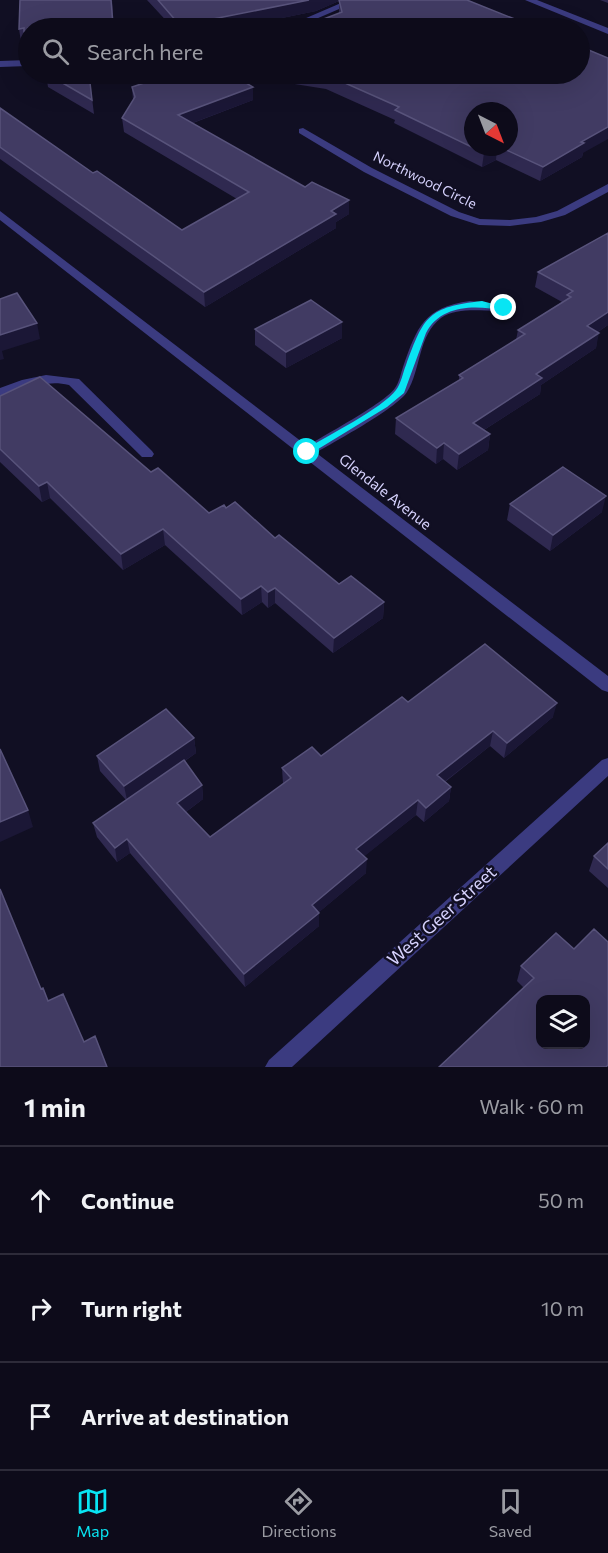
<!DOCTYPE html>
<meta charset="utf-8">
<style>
:root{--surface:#0d0b1a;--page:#161423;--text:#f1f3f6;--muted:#9a9ba2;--line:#2d2b39;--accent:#08e5f3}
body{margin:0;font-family:Commissioner,sans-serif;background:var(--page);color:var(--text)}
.controls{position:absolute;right:18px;bottom:18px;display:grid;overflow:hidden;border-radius:12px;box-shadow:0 6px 24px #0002}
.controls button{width:54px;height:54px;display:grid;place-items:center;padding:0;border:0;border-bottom:2px solid var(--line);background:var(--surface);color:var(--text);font:30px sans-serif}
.compass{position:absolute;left:464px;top:102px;width:54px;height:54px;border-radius:50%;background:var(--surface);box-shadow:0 6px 24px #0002;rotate:138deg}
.stop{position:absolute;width:18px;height:18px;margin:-14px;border:4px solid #08e5f3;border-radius:50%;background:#fff}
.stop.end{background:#08e5f3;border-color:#fff;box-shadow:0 2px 6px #0008}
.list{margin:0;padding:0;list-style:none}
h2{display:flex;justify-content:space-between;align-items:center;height:78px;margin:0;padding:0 24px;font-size:26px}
h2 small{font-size:20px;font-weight:400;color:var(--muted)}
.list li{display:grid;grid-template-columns:39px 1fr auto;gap:18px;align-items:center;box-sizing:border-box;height:108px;padding:0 24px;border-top:2px solid var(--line)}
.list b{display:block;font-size:22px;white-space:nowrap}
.list em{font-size:20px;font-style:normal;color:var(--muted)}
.icon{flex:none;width:33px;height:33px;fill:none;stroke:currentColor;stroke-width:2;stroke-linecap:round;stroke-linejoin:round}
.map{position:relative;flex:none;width:608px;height:1067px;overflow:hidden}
.search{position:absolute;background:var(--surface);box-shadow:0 6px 24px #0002;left:18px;right:18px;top:18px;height:66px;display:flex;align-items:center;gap:15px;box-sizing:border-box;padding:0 21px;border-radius:33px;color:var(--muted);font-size:22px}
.sheet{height:402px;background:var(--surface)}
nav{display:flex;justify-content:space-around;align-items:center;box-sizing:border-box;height:84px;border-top:2px solid var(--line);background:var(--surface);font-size:16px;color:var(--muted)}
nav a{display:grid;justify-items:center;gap:3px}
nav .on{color:var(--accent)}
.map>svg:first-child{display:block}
</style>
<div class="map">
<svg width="608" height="1067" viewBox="0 0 608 1067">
<rect width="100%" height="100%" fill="#110f23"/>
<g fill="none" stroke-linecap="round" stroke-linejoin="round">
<path fill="#3b3b80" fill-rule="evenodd" d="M470,301L508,305L510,308C502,316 462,303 441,318C418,335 421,370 407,392C396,409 332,443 312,455H302L300,452L302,449C321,437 385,403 395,388C399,383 401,373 403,367C417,327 424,307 470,301Z
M46,375L79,379L152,451L154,454L152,457H142L69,385C43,379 24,391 0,397V388L22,380Z"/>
<path fill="#3b3b80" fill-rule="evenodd" d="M525,0H537L608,28V34Z
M303,128L372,168L459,212L480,219L510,220L536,217L557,211L608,184V192L565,215L541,222L510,226L479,225L451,216L364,172L299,133V129Z
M0,211L608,676V692L602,690L0,220Z"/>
<path fill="#3b3b80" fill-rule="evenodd" d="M348,0H360L295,28H283Z
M28,60V66L0,67V61Z
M608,758V776L292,1067H265L269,1060L602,760Z"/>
</g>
<path fill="#2f2950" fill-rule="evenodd" d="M112,0L114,28H28V46H26V42H21L19,29Z
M147,0H467L339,13V1L316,11L233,28H173Z
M600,0H608V3Z
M46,74H89L94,114L48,87Z
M281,74H579L583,153L582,157L540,181L496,160L482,167L394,123L395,120L326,89L282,82ZM473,111L509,147H473Z
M132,87H253V100L193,123L349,214L336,222V228L205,307L0,159V108L93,173L182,230L237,199L124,132L122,118L133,100Z
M608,233V325L598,332L596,348L541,385L540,394L484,430L490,434L488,450L457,470L443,459L436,464L395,434L396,418L459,380V375L516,340L518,330L562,302L535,287L538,272Z
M255,329L342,338L286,368L255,345Z
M0,396L151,472L209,513L226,508L275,538L339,584L384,602L383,618L333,653L275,603L268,608L262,602L242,615L165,545L123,570L50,498L42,502L0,462Z
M510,504L602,512L550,551L507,520Z
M408,702L553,717L504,758L490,746L445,782L451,787L449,801L424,822L416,815L364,856L366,873L319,912V926L245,987L130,853L117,862L97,837L93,823L126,800L100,771L97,756L194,738L196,753L185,761L202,785L203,799L186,812L210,837L283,784L282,768L321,756Z
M608,843V888L589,871L594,856Z
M574,949L524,988L517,981L521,966Z"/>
<path fill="#1b1736" d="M309,0H339V1L316,11L233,28H214L213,19Z
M253,87V100L179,128L178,115Z
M608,127V139L583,153L582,157L540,181L543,167L581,142Z
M495,147H497L496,160L482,167L484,153Z
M349,200V214L336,222V228L205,307L204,292Z
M608,312V325L584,341L587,326Z
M342,322V338L286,368V352Z
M37,323L40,339L2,351L4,359L0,360V335Z
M599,333L596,348L541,385L540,394L471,438L473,423L536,374Z
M490,434L488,450L457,470L459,454Z
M444,443L443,459L436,464L437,448Z
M47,482L50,498L42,502L39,486Z
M606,496L602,512L550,551L553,535Z
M163,529L165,545L123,570L121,554Z
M261,586L262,602L242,615L241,599Z
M275,588V603L268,608V592Z
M384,602L383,618L333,653L334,638Z
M557,703L553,717L504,758L507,743Z
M493,731L490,746L435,789L437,775Z
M194,738L196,753L127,800L124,786Z
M202,785L203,799L179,817L177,803Z
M451,787L449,801L424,822L426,808Z
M418,800L416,815L356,863V849Z
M28,810L33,827L0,842V822Z
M127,839L130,853L117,862L115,848Z
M367,859L366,873L312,918V905Z
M319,913V926L245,987L244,974Z"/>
<path fill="#413b63" stroke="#58537b" stroke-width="1.5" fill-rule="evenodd" d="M20,0H111L113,25L84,27V28H28V32H24V28L19,29Z
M158,0H309L213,19L177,22Z
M339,0H467L537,28H311L316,22L342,12Z
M579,46L608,58V127L581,142L584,143L543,167L500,147H509V111H473V147H495L484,153L395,110L399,107L327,75L313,74H579Z
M47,74H89L92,100Z
M171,74H231L253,87L178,115L305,187L312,182L349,200L331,211L336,214L204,292L0,147V108L93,173L97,171L182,230L249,192L122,118L135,97L132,87Z
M608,233V312L587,326L599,333L536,374L542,378L473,423L490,434L459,454L444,443L437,448L396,418L463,378L459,375L525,334L518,330L571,297L567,295L573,291L538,272Z
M17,293L37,323L0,335V299Z
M311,300L342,322L286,352L255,329Z
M40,377L151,472L158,468L209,513L224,505L226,508L235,502L275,538L279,535L339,584L351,576L384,602L334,638L275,588L268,592L261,586L241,599L163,529L121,554L47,482L39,486L0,449V396Z
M563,467L606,496L553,535L510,504Z
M485,644L557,703L507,743L493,731L437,775L451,787L426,808L418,800L356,849L367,859L312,905L319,913L244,974L127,839L115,848L93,823L184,760L202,785L177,803L210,837L291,778L282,768L312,747L321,756L402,697L408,702Z
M166,709L194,738L124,786L97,756Z
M0,749L28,810L0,822Z
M608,843V869L594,856Z
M0,889L41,989L43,988L48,1001L63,994L84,1042L95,1036L107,1067H0Z
M594,929L608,942V1065L606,1067H439L534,978L521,966L556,933L574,949ZM540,999H585V1044H540Z"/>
<path fill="#08e5f3" d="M482,301L508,308L504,311C477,305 441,304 426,333L404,393L387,407L310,454H304V450C325,437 383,408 396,390C401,384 403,372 406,365C424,316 428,307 482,301Z"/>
<g text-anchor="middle" stroke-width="5" stroke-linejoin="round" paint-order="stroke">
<g font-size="14" fill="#d6d2fd" stroke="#110f23">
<text transform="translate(425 180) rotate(26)" y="5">Northwood Circle</text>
</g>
<g font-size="15" fill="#d6d2fd" stroke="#110f23">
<text transform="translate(385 492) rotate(38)" y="5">Glendale Avenue</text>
</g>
<g font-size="18" fill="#d6d2fd" stroke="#110f23">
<text transform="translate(442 916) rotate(-42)" y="6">West Geer Street</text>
</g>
</g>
</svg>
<div class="controls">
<button><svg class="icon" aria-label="layers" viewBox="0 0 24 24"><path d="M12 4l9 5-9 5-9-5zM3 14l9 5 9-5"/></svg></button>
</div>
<svg class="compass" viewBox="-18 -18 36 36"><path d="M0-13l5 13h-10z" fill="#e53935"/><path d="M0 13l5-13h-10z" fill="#9a9ba2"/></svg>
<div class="stop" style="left:307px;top:452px"></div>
<div class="stop end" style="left:504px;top:308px"></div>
<div class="search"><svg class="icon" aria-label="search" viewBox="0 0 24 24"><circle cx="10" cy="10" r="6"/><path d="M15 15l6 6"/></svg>Search here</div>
</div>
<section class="sheet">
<h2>1 min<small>Walk · 60 m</small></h2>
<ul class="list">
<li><svg class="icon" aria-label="ahead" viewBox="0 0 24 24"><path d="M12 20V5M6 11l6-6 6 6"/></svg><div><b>Continue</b></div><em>50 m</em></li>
<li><svg class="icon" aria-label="right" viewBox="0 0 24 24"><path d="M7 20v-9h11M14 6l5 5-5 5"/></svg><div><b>Turn right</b></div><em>10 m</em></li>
<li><svg class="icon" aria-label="arrive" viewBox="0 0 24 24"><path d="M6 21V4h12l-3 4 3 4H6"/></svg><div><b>Arrive at destination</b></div></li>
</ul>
</section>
<nav>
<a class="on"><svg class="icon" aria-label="map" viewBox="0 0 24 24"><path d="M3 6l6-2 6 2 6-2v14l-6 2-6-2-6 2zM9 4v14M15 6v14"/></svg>Map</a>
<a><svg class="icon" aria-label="directions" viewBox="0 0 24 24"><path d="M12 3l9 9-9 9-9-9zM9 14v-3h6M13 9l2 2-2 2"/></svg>Directions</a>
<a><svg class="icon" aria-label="saved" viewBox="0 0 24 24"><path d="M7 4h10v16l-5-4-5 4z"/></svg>Saved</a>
</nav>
